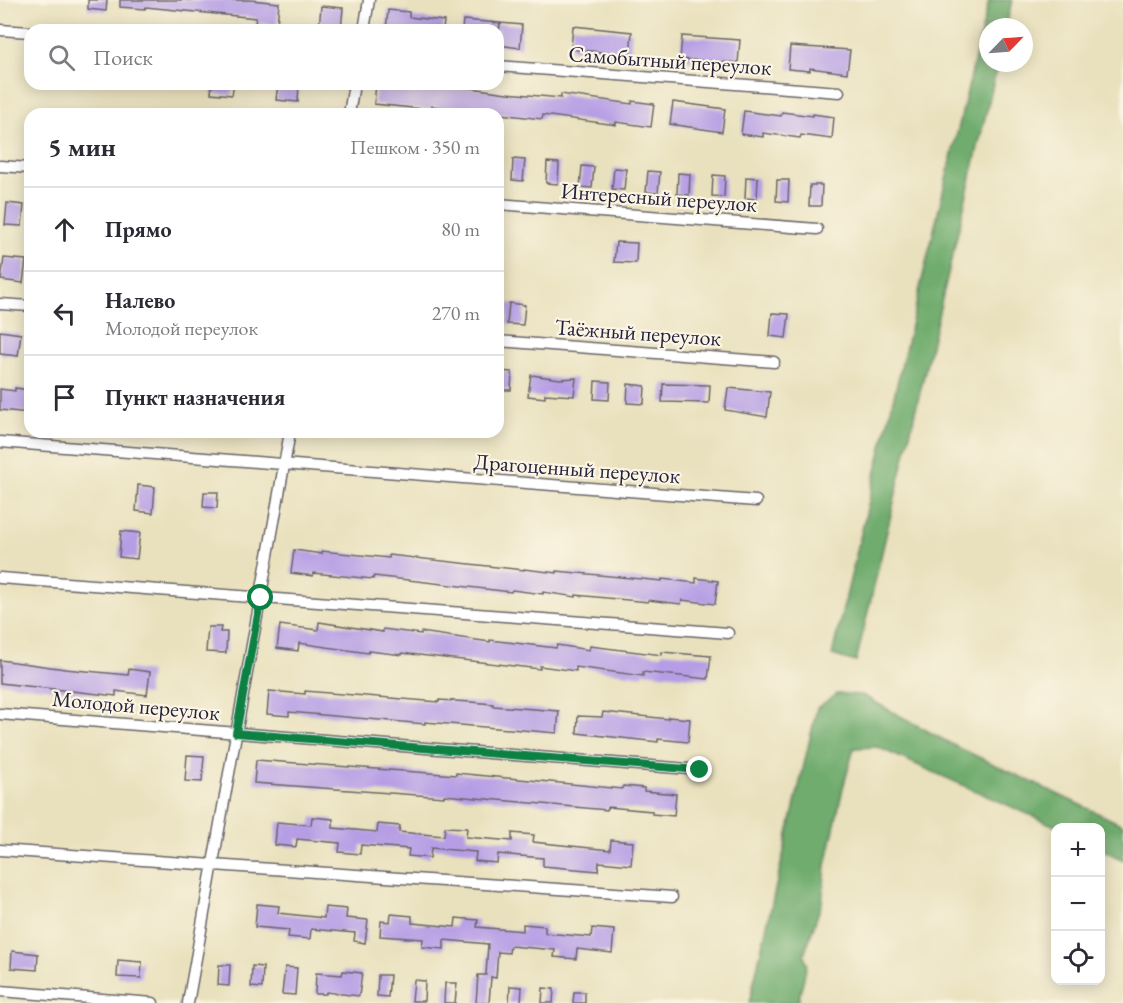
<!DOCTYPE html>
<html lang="ru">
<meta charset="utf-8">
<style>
:root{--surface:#fff;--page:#f7f7f7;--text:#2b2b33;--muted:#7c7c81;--line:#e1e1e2}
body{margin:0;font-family:"EB Garamond",serif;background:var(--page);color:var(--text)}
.controls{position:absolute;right:18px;bottom:18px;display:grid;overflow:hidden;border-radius:12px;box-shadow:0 3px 15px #0003}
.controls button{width:54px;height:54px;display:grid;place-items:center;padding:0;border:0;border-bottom:2px solid var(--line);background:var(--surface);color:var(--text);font:30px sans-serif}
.compass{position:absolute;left:979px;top:18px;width:54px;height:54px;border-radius:50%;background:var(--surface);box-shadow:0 3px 15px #0003;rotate:65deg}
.stop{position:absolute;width:18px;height:18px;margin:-14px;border:4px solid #0b8043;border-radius:50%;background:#fff}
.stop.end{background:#0b8043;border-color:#fff;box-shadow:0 2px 6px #0008}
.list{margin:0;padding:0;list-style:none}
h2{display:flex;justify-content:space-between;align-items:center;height:78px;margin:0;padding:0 24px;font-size:26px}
h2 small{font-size:20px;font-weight:400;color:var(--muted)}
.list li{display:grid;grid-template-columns:39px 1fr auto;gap:18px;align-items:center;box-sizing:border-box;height:84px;padding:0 24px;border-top:2px solid var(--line)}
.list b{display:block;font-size:22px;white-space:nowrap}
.list p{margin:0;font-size:20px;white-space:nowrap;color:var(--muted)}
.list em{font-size:20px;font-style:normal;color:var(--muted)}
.icon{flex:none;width:33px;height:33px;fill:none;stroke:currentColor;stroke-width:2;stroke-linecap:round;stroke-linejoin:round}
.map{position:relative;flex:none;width:1123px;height:1003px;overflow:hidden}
.search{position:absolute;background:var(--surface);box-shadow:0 3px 15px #0003;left:24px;top:24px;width:480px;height:66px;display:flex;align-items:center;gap:15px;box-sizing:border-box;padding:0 21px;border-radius:18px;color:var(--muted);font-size:22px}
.panel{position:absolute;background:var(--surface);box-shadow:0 3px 15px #0003;left:24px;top:108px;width:480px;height:330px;border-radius:18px}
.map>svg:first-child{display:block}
</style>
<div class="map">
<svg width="1123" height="1003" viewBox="0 0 1123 1003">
<rect width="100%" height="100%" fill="#fcf5e5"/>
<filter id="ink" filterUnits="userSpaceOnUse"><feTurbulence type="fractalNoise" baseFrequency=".0167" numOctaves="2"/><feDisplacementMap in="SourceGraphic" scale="12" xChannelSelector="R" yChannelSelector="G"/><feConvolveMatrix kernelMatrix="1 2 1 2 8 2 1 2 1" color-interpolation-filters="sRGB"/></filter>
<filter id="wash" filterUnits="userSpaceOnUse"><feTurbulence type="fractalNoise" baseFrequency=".008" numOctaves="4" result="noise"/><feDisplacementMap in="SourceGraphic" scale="24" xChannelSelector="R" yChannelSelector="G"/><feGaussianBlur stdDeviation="1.35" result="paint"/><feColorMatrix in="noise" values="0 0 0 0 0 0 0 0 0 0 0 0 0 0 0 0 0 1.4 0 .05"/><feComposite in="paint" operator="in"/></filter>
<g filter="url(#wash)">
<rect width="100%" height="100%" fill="#e9e1bd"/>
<path fill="#6fac6d" stroke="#486754" stroke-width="1.5" d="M989,0H1012L1006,27H988V63H998L856,662L832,655Z
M837,694L862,695L953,745L1123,825V860L1101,849L1100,828L1057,827L877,747L854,748L843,788L826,865L822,902L804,955L807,964L798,1003H749L817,708Z"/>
<g id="blocks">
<path fill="#b69de5" d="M88,0H107L106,11L88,9Z
M120,0H251L279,3L277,25L255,23L256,18L146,7L145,9L120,7Z
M321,6L343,8L341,30L319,29Z
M388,10L409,12V17L444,21L443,30H386Z
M463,20L500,23L499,30H462Z
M500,23L522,25L520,48L498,45Z
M573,26L632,32L630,55L571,49Z
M682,36L740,40L738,63L680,59Z
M790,46L850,50L847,73L810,68V71L788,69Z
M212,84H234L232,95L211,93Z
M278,84H299L298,102L276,100Z
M376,84H402L448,88L449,85L507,93L561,98V94L632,104V101L654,104L651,127L616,122V125L543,115L542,119L432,106V110L374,104Z
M673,102L725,109L722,132L670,124Z
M744,111L781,116L782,112L813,116V114L834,117L832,139L801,135L800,138L763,133V137L741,134Z
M513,159L525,160L523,181L512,180Z
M547,162L559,163L558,184L546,183Z
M582,166L594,167L592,188L580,187Z
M614,168L626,169L624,190L612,189Z
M648,171L660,172L658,193L646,192Z
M678,173L690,174L689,195L677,194Z
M713,175L725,176L724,197L712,196Z
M746,177L758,178L757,199L745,198Z
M777,180H789L788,202L776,201Z
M810,185H822L821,206H809Z
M7,203L24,205L22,226L5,225Z
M616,242L637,243L636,263L614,262Z
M4,258L26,260L23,283L1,280Z
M509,303L525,305L523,325L507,324Z
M772,313L789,314L786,338L770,336Z
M0,331L21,334L18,356L0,354Z
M498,371L512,372L511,390H498Z
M531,375L560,379L576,378L574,396L545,394V398L528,396Z
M595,381L610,382L609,400L594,399Z
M628,384L645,386L644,404L627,403Z
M663,384L710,385L709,403L662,402Z
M15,388L30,390V413L0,410V389L15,391Z
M728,388L770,392L767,417L725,410Z
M138,485L155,487L153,513L136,511Z
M204,492H218L217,508L203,507Z
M121,531L140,533L137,559L119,557Z
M294,550L322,554V551L389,558V555L524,570V569L557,573V571L662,581V579L696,583V578L718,581L715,604L682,600L681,604L648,600V602L576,595V597L543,592V594L512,590L511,592L374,576L373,579L313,573V576L291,573Z
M319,622L383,632V629L421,634V632L490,642V640L556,648L557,645L589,650L590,646L662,655V652L711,656L708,679L643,672V676L576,667V671L540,666V669L402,653V655L369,651L368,653L299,643L298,651L277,648L280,625L318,630Z
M208,627H221L220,632H227L226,653L206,652Z
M0,660L65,669L128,675L129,669L150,672L147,695L116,691V696L0,683Z
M269,691L305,694V691L439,702V700L471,702L493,704V706L559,711L557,733L425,722V724L289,712V716L267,714Z
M603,712L668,719V717L690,719L688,742L658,739V742L577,733L578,716L602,717Z
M187,755L204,756L202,782L185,781Z
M256,760L456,775V773L622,789L623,786L644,788V791L676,794L674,816L652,814V811L608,807L607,810L444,795V797L254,783Z
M312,817L333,819V828L377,832L378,824L400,826L399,832L444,836L445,827L467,828L466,837L512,841V833L534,835L533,842L610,850L611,840L633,842L631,865L599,862L598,871L543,866V858L498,854L497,863L475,861L476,852L431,848L430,858L408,856L409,849L361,845L360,854L339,852L340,843L297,839L296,847L275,845L277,822L311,825Z
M257,904L279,906L278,913L324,918L325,907L347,909L346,918L368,920L365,943L354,941L355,933L311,929L310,939L288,937L289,930L255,927Z
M391,914L412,916V923L455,927L456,918L478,920L477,927L523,931V924L545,926V933L591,937L592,928L614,930L612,953L577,949L576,959L554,957L555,950L510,946L509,953L498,952L496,978L491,977L489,1003H476L478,975H486L488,944L444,940V949L422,947L423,939L380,936L381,921L390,922Z
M12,951L38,954L37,970L11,968Z
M118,960L142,962L141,978L117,977Z
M219,965H230L229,986L218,985Z
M252,966L263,967L262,988L251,987Z
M285,967L297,968L295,995L282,994Z
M343,971L362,973L359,996L326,992V994H315L316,973L342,975Z
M378,975H390L388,997L377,996Z
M414,980L425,981L424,1001H412Z
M445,983H457L455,1003H444Z
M510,986L522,987L521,1003H509Z
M543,988L554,989L553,1003H542Z
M574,992H585V1003H573Z"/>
</g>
</g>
<g filter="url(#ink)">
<use href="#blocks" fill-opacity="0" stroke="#686568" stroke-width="1.5"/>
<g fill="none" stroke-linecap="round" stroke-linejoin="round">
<g stroke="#686568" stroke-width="13">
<path id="street" d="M0,30L30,32
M364,30L369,0
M498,66L839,92
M349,114L354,84
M0,166L30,168
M498,204L817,229
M0,304L30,306
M498,341L774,362
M0,442L756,501
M0,578L728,633
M0,714L701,770
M0,850L672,897
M0,991L153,1003
M188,1003L290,432"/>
</g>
<use href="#street" stroke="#fff" stroke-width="10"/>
</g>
</g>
<g fill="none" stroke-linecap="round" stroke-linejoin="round" filter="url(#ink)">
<path stroke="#0b8043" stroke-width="8" d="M261,598L236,733L700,770"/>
</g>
<g text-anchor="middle" stroke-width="4.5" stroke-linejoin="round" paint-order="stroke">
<g font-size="22" fill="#22223b" stroke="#fcf5e5">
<text transform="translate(670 60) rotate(4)" y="8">Самобытный переулок</text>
<text transform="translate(659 197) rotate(4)" y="8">Интересный переулок</text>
<text transform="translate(638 332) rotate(4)" y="8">Таёжный переулок</text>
<text transform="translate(577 468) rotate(4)" y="8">Драгоценный переулок</text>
<text transform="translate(136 705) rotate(5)" y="8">Молодой переулок</text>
</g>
</g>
</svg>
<div class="controls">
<button>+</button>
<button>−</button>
<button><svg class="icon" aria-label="locate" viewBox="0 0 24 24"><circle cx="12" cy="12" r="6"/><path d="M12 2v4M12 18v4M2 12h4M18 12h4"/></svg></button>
</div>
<svg class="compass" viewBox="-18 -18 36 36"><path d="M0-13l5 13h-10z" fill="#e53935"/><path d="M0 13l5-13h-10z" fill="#7c7c81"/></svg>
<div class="stop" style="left:261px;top:598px"></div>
<div class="stop end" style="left:700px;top:770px"></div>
<div class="search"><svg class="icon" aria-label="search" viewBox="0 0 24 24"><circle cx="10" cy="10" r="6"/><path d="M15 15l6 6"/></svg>Поиск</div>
<section class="panel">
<h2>5 мин<small>Пешком · 350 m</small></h2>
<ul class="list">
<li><svg class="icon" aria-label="ahead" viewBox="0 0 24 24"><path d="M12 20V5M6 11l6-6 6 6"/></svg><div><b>Прямо</b></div><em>80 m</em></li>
<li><svg class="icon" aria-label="left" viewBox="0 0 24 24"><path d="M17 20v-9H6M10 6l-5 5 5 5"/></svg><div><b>Налево</b><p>Молодой переулок</p></div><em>270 m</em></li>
<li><svg class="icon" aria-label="arrive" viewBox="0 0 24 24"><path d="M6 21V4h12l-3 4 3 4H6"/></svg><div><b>Пункт назначения</b></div></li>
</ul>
</section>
</div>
